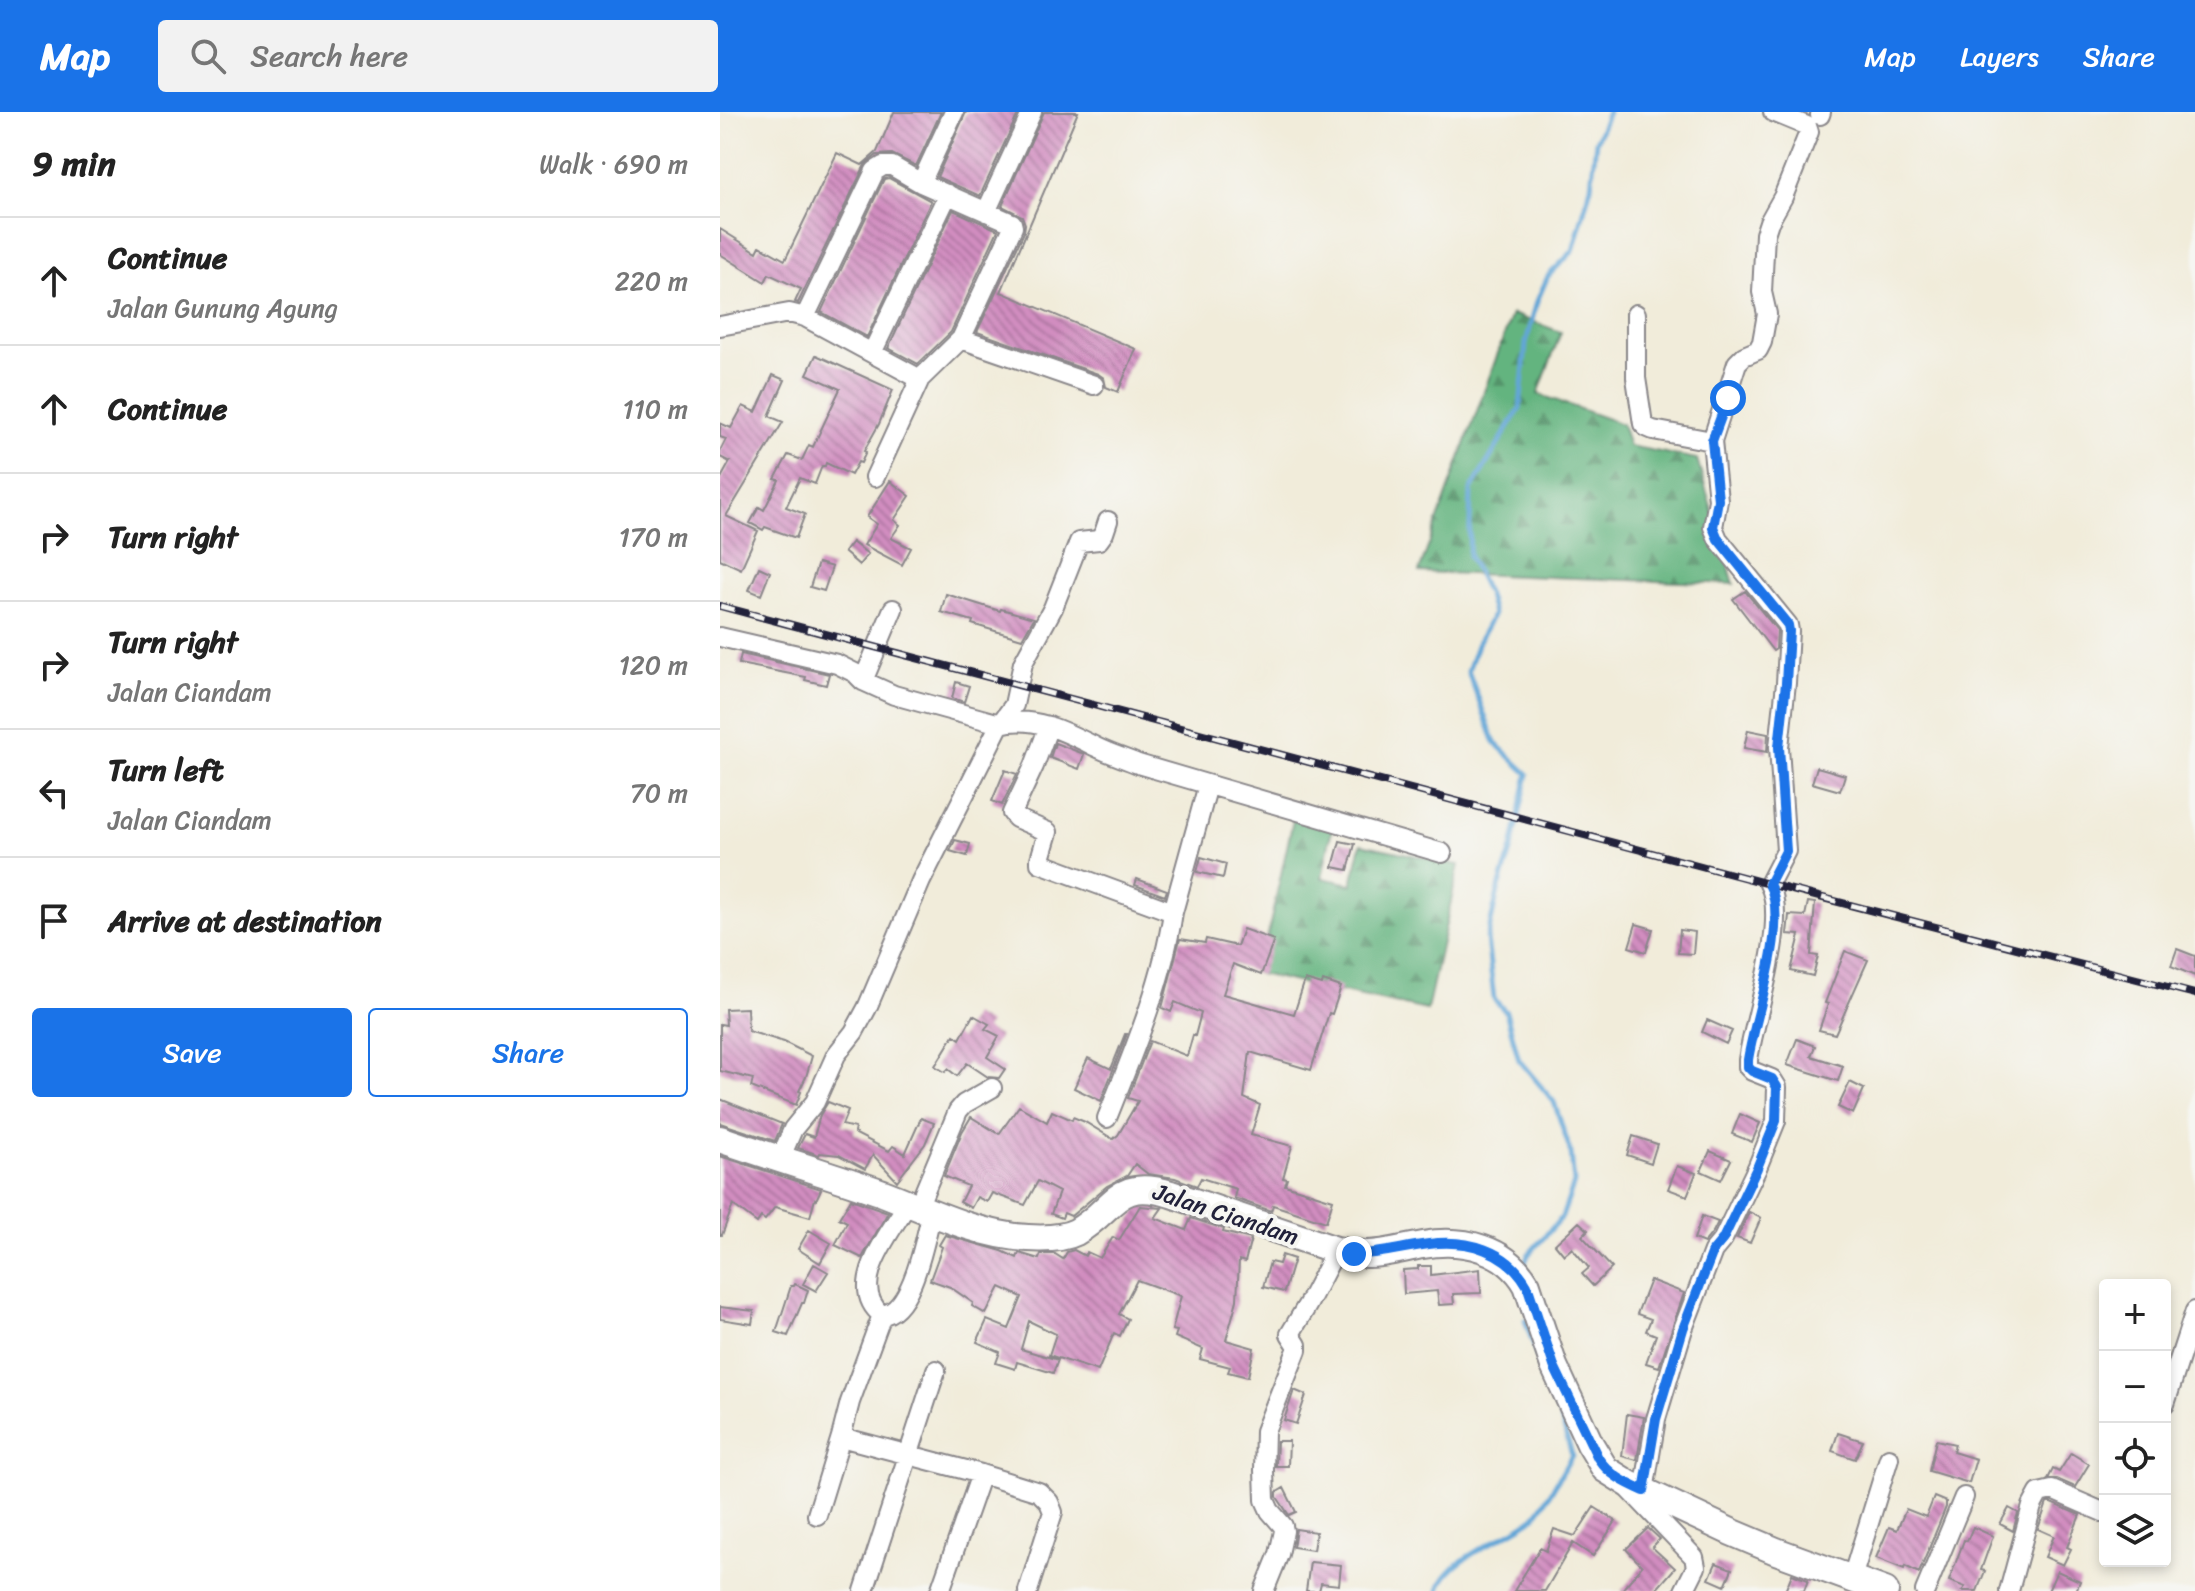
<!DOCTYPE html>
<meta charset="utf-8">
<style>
:root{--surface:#fff;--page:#f2f2f2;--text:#222;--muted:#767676;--line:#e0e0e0;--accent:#1a73e8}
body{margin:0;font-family:Sriracha,sans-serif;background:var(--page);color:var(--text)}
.controls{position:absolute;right:24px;bottom:24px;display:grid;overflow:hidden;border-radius:8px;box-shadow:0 4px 12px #0003}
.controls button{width:72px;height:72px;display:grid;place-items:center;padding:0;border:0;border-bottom:2px solid var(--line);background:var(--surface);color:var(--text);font:40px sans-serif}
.stop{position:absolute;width:24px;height:24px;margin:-18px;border:6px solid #1a73e8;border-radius:50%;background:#fff}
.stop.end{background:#1a73e8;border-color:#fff;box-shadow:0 2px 8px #0008}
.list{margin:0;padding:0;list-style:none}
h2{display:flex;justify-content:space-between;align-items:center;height:104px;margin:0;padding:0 32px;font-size:34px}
h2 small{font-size:26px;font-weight:400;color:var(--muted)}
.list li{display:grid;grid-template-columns:52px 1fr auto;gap:24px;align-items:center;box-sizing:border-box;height:128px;padding:0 32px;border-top:2px solid var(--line)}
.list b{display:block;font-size:30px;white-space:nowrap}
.list p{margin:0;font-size:26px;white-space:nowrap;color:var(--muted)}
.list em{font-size:26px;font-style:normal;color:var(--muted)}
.actions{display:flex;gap:16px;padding:24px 32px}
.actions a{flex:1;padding:18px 0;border:2px solid var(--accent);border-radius:8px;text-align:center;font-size:28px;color:var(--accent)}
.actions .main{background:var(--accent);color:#fff}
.icon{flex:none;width:44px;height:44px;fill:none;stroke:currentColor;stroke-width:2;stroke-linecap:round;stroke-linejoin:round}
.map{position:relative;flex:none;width:1475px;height:1479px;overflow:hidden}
header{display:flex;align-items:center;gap:48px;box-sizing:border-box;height:112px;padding:0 40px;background:var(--accent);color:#fff}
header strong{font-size:38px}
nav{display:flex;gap:44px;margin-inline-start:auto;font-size:28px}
.search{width:560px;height:72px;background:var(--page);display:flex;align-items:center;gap:20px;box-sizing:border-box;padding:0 28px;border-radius:8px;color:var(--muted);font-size:30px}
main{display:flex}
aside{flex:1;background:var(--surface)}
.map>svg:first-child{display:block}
</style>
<header>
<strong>Map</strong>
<div class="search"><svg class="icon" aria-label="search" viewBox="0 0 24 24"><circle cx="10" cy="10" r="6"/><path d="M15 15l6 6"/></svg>Search here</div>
<nav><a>Map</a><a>Layers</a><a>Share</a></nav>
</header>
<main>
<aside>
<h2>9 min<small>Walk · 690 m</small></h2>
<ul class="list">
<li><svg class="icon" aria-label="ahead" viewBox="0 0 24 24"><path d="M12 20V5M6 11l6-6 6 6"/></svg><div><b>Continue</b><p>Jalan Gunung Agung</p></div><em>220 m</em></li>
<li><svg class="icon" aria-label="ahead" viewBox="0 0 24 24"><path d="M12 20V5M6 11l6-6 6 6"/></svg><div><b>Continue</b></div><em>110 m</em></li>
<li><svg class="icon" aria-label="right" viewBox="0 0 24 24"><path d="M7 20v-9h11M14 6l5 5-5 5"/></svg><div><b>Turn right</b></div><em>170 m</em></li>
<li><svg class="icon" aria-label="right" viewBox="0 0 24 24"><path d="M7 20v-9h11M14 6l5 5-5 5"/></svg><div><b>Turn right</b><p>Jalan Ciandam</p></div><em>120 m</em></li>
<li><svg class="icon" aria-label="left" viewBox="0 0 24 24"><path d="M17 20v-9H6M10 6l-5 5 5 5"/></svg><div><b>Turn left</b><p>Jalan Ciandam</p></div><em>70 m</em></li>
<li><svg class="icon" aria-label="arrive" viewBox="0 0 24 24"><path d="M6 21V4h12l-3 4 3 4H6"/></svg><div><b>Arrive at destination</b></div></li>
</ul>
<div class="actions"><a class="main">Save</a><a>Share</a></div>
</aside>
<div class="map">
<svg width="1475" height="1479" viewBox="0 0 1475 1479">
<defs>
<pattern id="forest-firs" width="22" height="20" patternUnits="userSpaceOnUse" patternTransform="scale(2)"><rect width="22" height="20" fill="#64b47f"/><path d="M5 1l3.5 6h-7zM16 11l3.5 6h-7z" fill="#529269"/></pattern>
<pattern id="building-back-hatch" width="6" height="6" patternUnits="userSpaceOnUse" patternTransform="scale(2)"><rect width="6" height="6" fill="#d18dc0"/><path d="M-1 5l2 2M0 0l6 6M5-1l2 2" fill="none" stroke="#a9739d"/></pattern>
</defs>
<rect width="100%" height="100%" fill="#f6f6f2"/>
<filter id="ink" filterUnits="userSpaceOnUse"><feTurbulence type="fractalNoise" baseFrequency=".0125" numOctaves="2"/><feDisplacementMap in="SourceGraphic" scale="16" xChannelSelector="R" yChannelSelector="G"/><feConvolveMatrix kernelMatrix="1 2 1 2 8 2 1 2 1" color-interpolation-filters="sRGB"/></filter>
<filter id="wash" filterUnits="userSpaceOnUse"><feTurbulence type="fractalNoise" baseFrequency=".006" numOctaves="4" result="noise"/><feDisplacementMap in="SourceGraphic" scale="32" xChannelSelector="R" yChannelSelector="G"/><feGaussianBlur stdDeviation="1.8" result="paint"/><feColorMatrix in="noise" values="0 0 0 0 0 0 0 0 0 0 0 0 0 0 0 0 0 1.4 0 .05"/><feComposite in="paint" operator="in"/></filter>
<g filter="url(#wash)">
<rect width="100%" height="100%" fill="#f1ecda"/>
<path fill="url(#forest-firs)" stroke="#436b5d" stroke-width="2" d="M792,202L841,220L818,282L902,312L909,334L977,347L1014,472L699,460Z
M573,708L612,716L602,766L632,772L641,732L739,753L707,898L539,862Z"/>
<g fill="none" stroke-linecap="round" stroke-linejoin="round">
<path stroke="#62a6d7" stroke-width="5" d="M804,1153L808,1143L842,1105L854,1071L851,1041L834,990L799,948L786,900L774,887L767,827L778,779L792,736L808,662L775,631L748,559L757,533L773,502L768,483L749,444L751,378L800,296L806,231L817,189L828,164L853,139L871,74L876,29L888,0
M805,1208L820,1252
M719,1479C724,1448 788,1425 812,1407C822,1399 844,1357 852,1343L840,1302L827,1269"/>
</g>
<g id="blocks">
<path fill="url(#building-back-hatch)" d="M174,0H221L196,54L172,42L157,43L145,53L78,191L75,190L81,177L49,162L45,170L0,142V117L37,140L40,134L65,148L117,41L142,53L157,40Z
M246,0H299L260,84L217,65Z
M324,0H358L281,180L416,237L398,280L386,275L384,266L378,262L257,220L304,120L305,112L302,104L282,94Z
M169,66L211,89L147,225L101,200L164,67Z
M233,98L278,118L231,220L198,252L168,236Z
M96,243L173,278L159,312L144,339L146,340L141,351L138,350L131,363L106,351L105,354H102L95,372L80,366L66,395L85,402L76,426L45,415L43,418L30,411L39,395L44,398L59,368L55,367L68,343L82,348L89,333L93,335L120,277L87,262Z
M53,263L65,268L49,304L63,310L6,404L38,419L21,457L0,447V368L10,350L0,345V339L6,327L0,325V311L11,316L23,294L36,300Z
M170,369L190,384L174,408L180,413L171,426L191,436L182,453L144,433L157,412L147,405Z
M132,430L148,442L139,453L124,440Z
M98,451L112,455L104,479L90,475Z
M39,455L50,460L41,483L29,478Z
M1025,479L1057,518L1056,537L1053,539L1013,487Z
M226,482L280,499L281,497L314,506L302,527L252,512L253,509L221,500Z
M21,542L109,562L106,573L85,568L86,565L19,552Z
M236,570L249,574L244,590L232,586Z
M1028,618L1048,622L1047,640L1024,636Z
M335,631L364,642L359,657L330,646Z
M1097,655L1125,663L1120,679L1092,671Z
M285,658L297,662L282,693L272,689Z
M235,728L250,732L247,744L230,739Z
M620,729L635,732L628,758L613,755Z
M481,745L506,752L503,766L477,760Z
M417,767L447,778L445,784L415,773Z
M1088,790L1095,791L1091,843L1098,844L1093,864L1071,859L1080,823L1067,822L1069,803L1085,804Z
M916,812L933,817L926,840L909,835Z
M523,817L554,828L541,863L513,852L503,882L574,902L585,868L602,873L603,869L621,875L612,902L609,901L591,958L530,940L524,986L540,993L531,1023L572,1034L563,1066L567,1067L565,1073L613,1088L606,1110L553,1093L551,1099L514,1086L516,1077L481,1066L477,1074L455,1066L428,1062L415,1052L407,1064L387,1074L351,1104L344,1101L342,1106L331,1102L339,1080L318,1069L305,1093L272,1081L267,1090L257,1085L251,1096L240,1090L248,1074L224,1064L242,1020L251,1005L279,1022L299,994L327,1010L332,999L352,1008L353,1005L365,1010L393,1027L398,1023L418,989L408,986L430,929L467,944L473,923L475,924L481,901L455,890L451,900L442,896L460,827L485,831L486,827L517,834Z
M960,818L975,820L973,842L958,841Z
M1457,837L1475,844V864L1451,854Z
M1125,839L1148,848L1115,922L1099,918L1108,892L1105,891Z
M27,896L28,919L64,930L92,944L86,965L79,979L81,980L76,993L31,975L33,967L0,959V912L6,913L5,897Z
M253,903L269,912L265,917L279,924L267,945L285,957L279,966L268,965L247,951L237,964L228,957L225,960L215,954L234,923L240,927Z
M987,908L1012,919L1006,932L982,920Z
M405,922H407L381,989L354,976L368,946L391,957Z
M1077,927L1095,934L1091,944L1123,954L1118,969L1067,953Z
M1130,970L1144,977L1133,1002L1118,995Z
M0,987L62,1012L55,1029L0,1011Z
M108,990L128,998L122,1013L135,1016L134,1021L169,1039L173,1034L185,1042L201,1006L214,1011L205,1032L177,1069L153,1043L145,1057L119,1043L100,1041L99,1043L78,1036L85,1022L94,1025L100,1003Z
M1020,1002L1040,1011L1032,1030L1012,1022Z
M913,1024L937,1032L931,1051L907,1043Z
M990,1039L1011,1048L1001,1068L981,1059Z
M0,1044L101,1077L96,1088L95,1087L90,1105L55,1095L45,1108L41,1105L37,1111L13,1093L2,1123H0Z
M957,1054L976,1061L967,1084L948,1077Z
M131,1087L168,1100L142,1146L115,1133L127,1110L119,1106Z
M420,1094L442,1096L435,1106L466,1118L471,1106L504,1117L503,1120L531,1127L525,1150L519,1148L517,1188L506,1228L534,1236L528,1265L508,1260L510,1255L480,1247L483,1237L455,1225L457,1219L452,1218L461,1184L417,1168L399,1202L408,1207L400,1224L394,1221L378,1259L329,1243L336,1222L309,1209L301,1237L338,1248L333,1261L297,1250L295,1257L276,1251L280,1240L257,1230L267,1208L289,1217L302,1185L280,1175L266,1202L252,1194L253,1191L230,1175L210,1168L222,1135L219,1133L225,1123L282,1139L297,1146L299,1141L319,1147L321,1142H335L343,1147L347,1140L354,1138L365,1144L367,1140L380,1146L393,1125L399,1128Z
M1029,1100L1041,1106L1030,1131L1017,1126Z
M982,1104L998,1110L993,1120L984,1131L974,1127Z
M859,1110L868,1118L862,1124L892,1156L873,1174L862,1162L869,1156L852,1136L844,1143L835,1132Z
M89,1118L111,1131L100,1151L78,1137Z
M562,1143L574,1147L564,1180L543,1175L550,1150L559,1152Z
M94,1152L108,1160L96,1179L83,1172Z
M698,1154H711V1163L760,1157L761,1181L733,1182L734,1192L719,1193L717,1179L684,1182L683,1158L698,1157Z
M930,1168L964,1181L939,1255L926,1251L936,1223L926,1219L931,1207L917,1202Z
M75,1172L88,1178L84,1191H82L68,1224L56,1220L71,1174H74Z
M0,1195L34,1199L32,1212L0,1207Z
M574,1278L586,1283L576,1312L564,1308Z
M907,1302L924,1305L917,1348L902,1344Z
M1118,1321L1143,1329L1135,1347L1112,1339Z
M1216,1328L1235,1332L1233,1340L1256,1347L1249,1371L1209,1359Z
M557,1329H569L568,1354H556Z
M1351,1341L1369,1352L1355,1375L1337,1367H1328L1333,1357L1339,1360Z
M564,1376L576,1400L569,1403L557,1385V1380Z
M1214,1385L1226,1390V1395L1199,1461L1185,1454L1184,1457L1156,1446L1169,1415L1177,1418L1186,1397L1206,1405Z
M1327,1391H1331L1360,1403L1347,1435L1351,1437L1343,1453L1325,1445L1334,1424L1318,1417Z
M874,1395L896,1409L873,1444L853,1431L825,1479H794L820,1436L826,1439L834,1417L855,1424Z
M1289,1396L1298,1401L1293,1419L1280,1412Z
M1253,1415L1273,1424L1261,1458L1265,1459L1257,1479H1242L1245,1475L1229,1469L1244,1428L1247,1429Z
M928,1416L940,1427L932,1435L955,1456L935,1479H901L922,1454L906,1437Z
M576,1417L596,1420L593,1438L573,1435Z
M590,1450L621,1453L619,1473L601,1471L599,1479H586Z
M996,1451L1012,1457L1005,1474L989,1467Z
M1337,1459L1360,1469L1356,1479H1328Z
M1072,1462L1088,1468L1084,1479H1065Z"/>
</g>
</g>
<g filter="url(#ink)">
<use href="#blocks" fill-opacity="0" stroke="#8a878a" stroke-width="2"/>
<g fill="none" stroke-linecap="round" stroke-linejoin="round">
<g stroke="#8a878a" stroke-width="22">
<path id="street" d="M1100,3L1101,0
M163,54H172L201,71L292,111L293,115L241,227L200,267L85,205L155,59Z
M201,71L234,0
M266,100L312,0
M916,202V266L923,312L926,315L933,318L992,329
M0,214L69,201L85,205
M241,227L374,273
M152,241L228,82
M155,365L200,267
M0,525L117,552L135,561L143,569L174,583L280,612C314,603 346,620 376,635C390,642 404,646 418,652L722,741
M143,569L173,497
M329,614L314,654L292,701L296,706L328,720L320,747V751L453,800C443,870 413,941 387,1006
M453,800L488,673
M60,1047L73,1017L95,990L116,943L134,920L147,896L201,769L280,612L294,593L303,551L333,496L359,430L379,428L384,421L388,409
M188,1091C171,1120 125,1174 162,1203C193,1200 205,1126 212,1100
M198,1095L238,999L244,992L272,976
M162,1203L130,1290L121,1325L261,1362L319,1380L329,1390L333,1400L308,1479
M1445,1292L1475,1199
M910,1378L974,1445L976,1455L964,1479
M924,1379L936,1307L963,1217L993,1139L1003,1127L1037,1056L1056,1009L1057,975L1052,967L1032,959L1028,955V948C1034,906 1069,808 1049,772L1066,739L1059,635L1066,571L1069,519L1068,513L998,427L993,415L998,388L992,329L1017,251L1024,244L1038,238L1042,230L1047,202L1042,180L1045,122L1049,110L1063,85L1089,20L1087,14L1053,0
M97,1403L121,1325
M1132,1466L1169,1346
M144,1479L216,1258
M220,1479L261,1362
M544,1479L559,1442L564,1419L563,1414L550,1399L545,1388L544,1358L545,1319L577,1238V1233L570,1222L588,1192L616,1138
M1205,1479L1244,1385
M1289,1479L1312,1394L1319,1381L1332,1378L1385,1401"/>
</g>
<g stroke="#8a878a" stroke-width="30">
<path id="secondary" d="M0,1027C54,1046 109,1062 163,1081C210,1099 257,1123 308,1126C324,1127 342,1127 356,1120C396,1097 395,1065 451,1082L616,1138C626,1140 636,1142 647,1142C666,1142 684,1136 703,1133C743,1126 786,1136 807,1173L834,1254L870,1332L885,1357L909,1372L1011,1420L1056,1439L1165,1479"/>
</g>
<use href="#street" stroke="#fff" stroke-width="18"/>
<use href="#secondary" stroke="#fff" stroke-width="26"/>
<g stroke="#22223b" stroke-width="8">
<path id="rail" d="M0,494L1049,772L1475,882"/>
</g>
<use href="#rail" stroke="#f6f6f2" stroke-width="5" stroke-dasharray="15" stroke-linecap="butt"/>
</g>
</g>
<g fill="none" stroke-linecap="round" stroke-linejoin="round" filter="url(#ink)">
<path stroke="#1a73e8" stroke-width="10" d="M634,1142C660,1143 683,1135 709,1132C747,1127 787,1138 807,1173L834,1254L878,1346C889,1363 906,1371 924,1379L936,1307L963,1217L993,1139L1003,1127L1037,1056L1056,1009L1057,975L1052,967L1032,959L1028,955V948C1034,906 1070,809 1049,772L1066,739L1059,635L1066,571L1069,519L1068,513L998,427L993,415L998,388L992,329L1008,286"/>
</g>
<g text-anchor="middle" stroke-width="8" stroke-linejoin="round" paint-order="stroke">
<g font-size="24" fill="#22223b" stroke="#f6f6f2">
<text transform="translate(506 1102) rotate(18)" y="8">Jalan Ciandam</text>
</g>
</g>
</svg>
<div class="controls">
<button>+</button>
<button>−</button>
<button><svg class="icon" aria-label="locate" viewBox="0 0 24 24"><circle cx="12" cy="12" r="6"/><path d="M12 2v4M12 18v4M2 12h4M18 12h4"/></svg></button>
<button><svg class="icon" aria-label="layers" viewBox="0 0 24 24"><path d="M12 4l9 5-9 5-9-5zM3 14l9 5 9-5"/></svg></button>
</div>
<div class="stop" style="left:1008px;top:286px"></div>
<div class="stop end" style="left:634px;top:1142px"></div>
</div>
</main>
